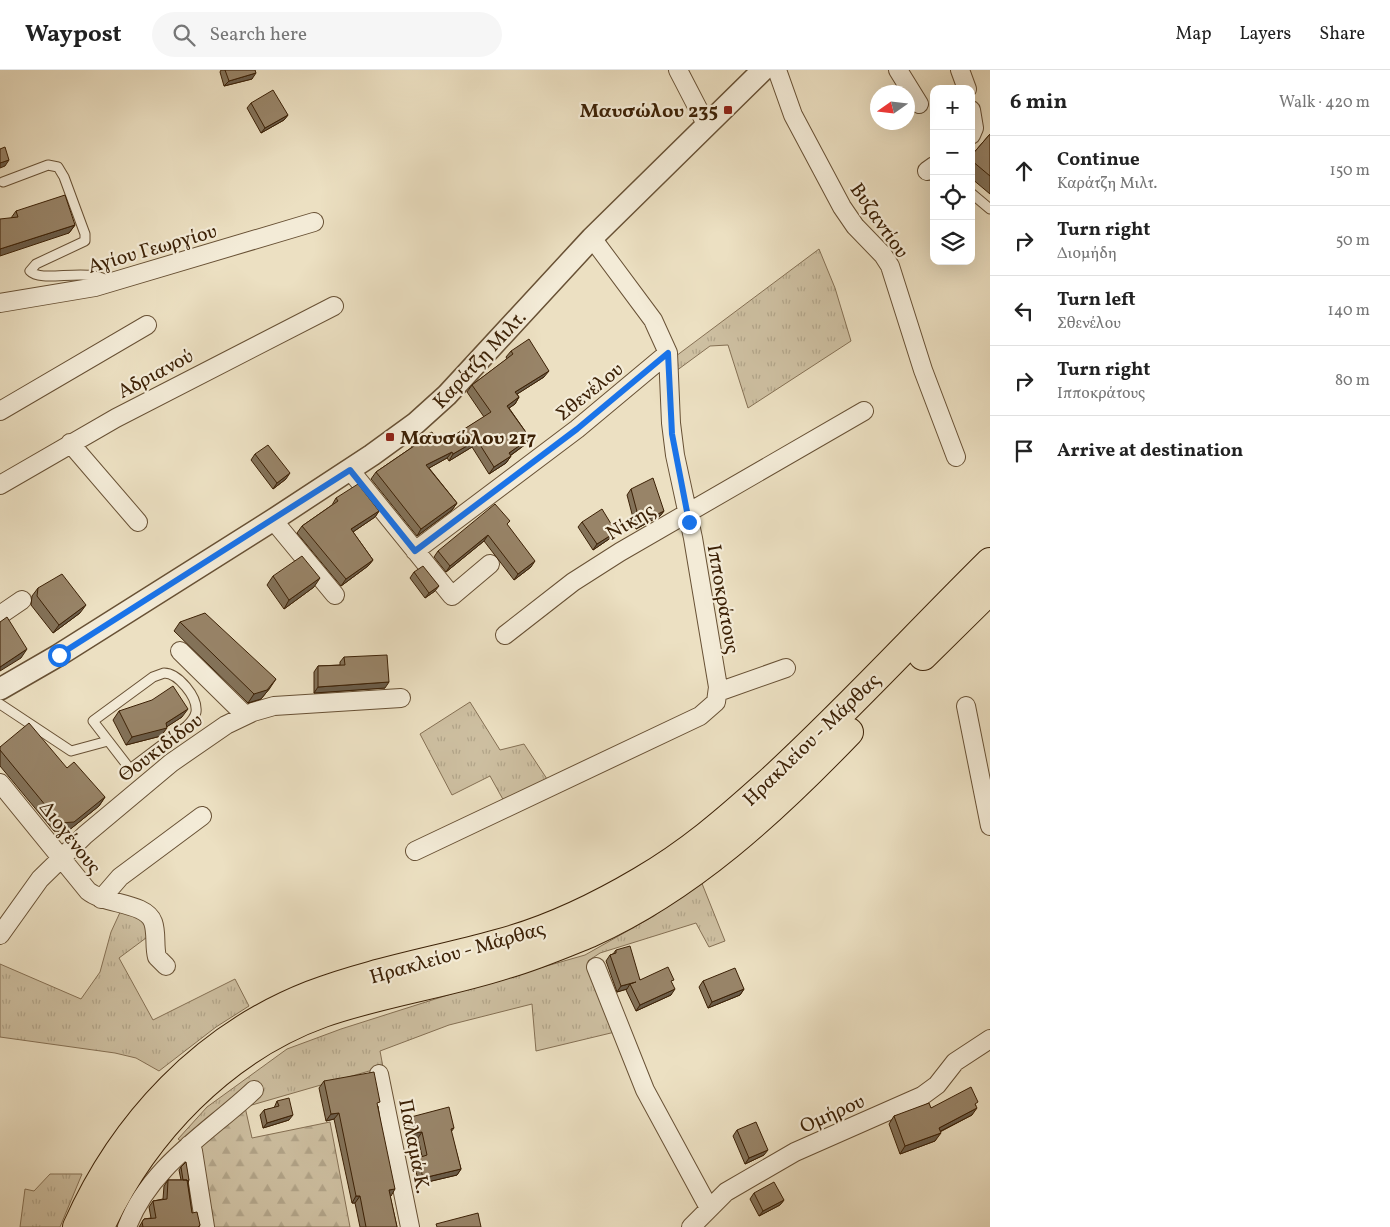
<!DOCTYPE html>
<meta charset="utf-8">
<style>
:root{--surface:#fff;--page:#f6f6f6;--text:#222;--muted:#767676;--line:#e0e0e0}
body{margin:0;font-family:Vollkorn,serif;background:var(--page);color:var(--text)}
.controls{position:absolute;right:15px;top:15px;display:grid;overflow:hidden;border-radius:10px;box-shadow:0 5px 20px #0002}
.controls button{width:45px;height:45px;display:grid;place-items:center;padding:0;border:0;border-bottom:1px solid var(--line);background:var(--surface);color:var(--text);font:25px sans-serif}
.compass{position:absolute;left:870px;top:15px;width:45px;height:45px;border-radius:50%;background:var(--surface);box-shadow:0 5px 20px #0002;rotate:256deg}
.stop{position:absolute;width:15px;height:15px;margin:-11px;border:4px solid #1a73e8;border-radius:50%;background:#fff}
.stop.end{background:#1a73e8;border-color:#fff;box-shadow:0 1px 5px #0008}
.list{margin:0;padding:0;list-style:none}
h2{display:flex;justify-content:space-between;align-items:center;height:65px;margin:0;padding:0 20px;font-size:21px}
h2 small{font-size:16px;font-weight:400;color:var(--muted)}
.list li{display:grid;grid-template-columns:32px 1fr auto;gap:15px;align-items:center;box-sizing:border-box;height:70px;padding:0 20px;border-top:1px solid var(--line)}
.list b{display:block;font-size:19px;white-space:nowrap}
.list p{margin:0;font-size:16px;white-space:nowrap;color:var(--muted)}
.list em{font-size:16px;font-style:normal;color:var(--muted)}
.icon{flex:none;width:28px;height:28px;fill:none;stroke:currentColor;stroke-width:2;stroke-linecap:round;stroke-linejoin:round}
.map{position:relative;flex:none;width:990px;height:1157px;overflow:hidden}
header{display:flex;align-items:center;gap:30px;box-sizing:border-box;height:70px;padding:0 25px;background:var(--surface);border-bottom:1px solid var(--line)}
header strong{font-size:24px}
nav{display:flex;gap:28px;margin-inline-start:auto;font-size:18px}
.search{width:350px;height:45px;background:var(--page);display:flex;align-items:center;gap:12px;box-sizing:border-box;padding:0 18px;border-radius:28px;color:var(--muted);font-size:19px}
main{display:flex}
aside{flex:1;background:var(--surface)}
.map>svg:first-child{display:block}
</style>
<header>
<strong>Waypost</strong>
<div class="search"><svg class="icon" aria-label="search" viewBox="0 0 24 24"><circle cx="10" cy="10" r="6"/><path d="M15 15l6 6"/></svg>Search here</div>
<nav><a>Map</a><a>Layers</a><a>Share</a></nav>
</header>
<main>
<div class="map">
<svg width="990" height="1157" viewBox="0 0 990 1157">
<defs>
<pattern id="grass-tufts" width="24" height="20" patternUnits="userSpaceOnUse" patternTransform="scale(1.25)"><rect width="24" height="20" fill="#cec0a2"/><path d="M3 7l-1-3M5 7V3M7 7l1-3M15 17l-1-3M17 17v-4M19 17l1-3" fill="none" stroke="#b2a58a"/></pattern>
<pattern id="forest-firs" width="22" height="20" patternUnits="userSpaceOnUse" patternTransform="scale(1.25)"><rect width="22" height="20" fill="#cec0a2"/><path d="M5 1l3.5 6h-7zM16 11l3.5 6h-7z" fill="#b2a58a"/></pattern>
</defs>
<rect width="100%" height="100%" fill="#ece0c2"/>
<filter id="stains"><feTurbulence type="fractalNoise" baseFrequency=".004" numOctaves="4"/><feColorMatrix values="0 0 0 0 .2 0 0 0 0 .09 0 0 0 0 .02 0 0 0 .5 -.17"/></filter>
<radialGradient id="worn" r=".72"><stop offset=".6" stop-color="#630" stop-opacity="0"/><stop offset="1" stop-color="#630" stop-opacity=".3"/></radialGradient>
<path fill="url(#grass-tufts)" stroke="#857054" d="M819,179L835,218L851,271L748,338L728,275L710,276L676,301V286Z
M470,632L500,680L524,674L549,712L505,733L490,706L452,725L420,664Z
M701,811L725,871L709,877L696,853L600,883L588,891L615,962L536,981L532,934L449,955L380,981L383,997L245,1037L182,1072L178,1069L207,1037L287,979L341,959L473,917L585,885L654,846Z
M122,838L144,846L150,865L119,888L153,950L235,909L249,936L216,957L159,1001L136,988L115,983L0,967V894L81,929L100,902L111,862Z
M50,1104H82L60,1157H20L25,1119L34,1121Z"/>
<path fill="url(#forest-firs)" stroke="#857054" d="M245,1037L252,1068L330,1052L350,1157H210L199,1083L202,1073Z"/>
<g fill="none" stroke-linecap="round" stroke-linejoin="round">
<g stroke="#685135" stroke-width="11">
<path id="service" d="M3,112L48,95L58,97L64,107L85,164V171L36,194L30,201C42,214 88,196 110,212
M971,123L990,139
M164,603C178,603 198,627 196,642C195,648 191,652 187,656L130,699L93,651L153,607Z
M0,634L71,681L108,671"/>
</g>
<g stroke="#685135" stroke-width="20">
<path id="minor" d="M678,0L706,54
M777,0L793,45L842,137L855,156L883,185L890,196L923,300L956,387
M898,0L919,34
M960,0L967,19
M971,40L974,58L971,65
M927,101L934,96
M0,233L95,217L314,152
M0,341L147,255
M70,373L138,452
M350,400L452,526L490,494
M0,415L116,348L334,236
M273,450L335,525
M415,481L577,359L668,283
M0,545L22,530
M505,565L573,512L620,482L864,341
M180,581L245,645
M718,622L786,598
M966,636L990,756
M0,713L88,821C105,835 146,832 153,852C157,863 154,876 157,887L166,896
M415,781L700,646L716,632L718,617L693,468L675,385L671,353L668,283L653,250L592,168
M101,829L120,807L202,746
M0,865L40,809L85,765L171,693L226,655L253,642L274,636L401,628
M596,897L645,1020L709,1138
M379,1004L410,1157
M189,1075L193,1081L205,1157
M127,1157C150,1096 208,1063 254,1020
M691,1157L726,1122L795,1082L922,1026L937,1015L955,992L990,969"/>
</g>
<g stroke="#685135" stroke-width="24">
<path id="tertiary" d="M0,619L59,585L273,450L372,385L416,353L447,325L592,168L763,0"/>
</g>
<g stroke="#3c2106" stroke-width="30">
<path id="primary" d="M923,586L990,520
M77,1157C123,1053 204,967 311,925C371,902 436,891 497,874C547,861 597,837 641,811C689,783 726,751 766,715C844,644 915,566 990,492
M100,1157C143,1063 223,979 323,943C383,922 446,914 507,894C535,886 563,874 590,863C690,818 774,740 849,662"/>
</g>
<use href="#service" stroke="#f3ebd7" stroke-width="9"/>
<use href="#minor" stroke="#f3ebd7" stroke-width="18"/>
<use href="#tertiary" stroke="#f3ebd7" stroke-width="21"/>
<use href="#primary" stroke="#ece0c2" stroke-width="28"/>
</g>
<path fill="#837259" stroke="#3c2106" d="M221,0H255L252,9L224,16L220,2Z
M251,33L288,45L284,50L261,63L247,38Z
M990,64V124L971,108V86Z
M16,141L75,155L69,163L11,148Z
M511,281L544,307L517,324L519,327L515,334L509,338L530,368L526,374L510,386H511L506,393L489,404L472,377L449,391L447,388L429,398L457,433L452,440L417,466L371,409L376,402L411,378L416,370L439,375L484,347L467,322L472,315L507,289L506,287Z
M255,384L286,409L273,419L251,390Z
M631,419L664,441L660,446L636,459L627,425Z
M336,428L379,441L375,447L353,462L373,490L368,496L341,516L297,463L302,456L332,435Z
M582,452L612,467L593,480L578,457Z
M507,455L531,497L514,510L484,471L446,502L434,487L438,481Z
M414,502L435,521L425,528L410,508Z
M273,506L314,517L284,539L267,515Z
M38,518L80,543L53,563L31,535L32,526Z
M180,552L270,618L261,629L248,633L174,561Z
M344,587L385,618L314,623V602L318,596L340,595V592Z
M119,641L182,647L166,657L161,666L126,675L113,650Z
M0,677L67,698L105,727L99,736L68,761H54L0,696Z
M616,880L640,910L672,913L671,925L636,941L626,920L627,919L617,922L606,891L610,885L613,884Z
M703,911L744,919L740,925L708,938L699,917Z
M324,1011L378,1036L391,1126H390L397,1157H360L355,1133H352L334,1049L326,1051L319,1018Z
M277,1031L289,1050L263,1058L260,1045L264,1040L274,1038Z
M976,1035L972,1045L940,1062L935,1071L900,1084L889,1054L894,1046L931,1038Z
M411,1047L454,1058L451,1062L461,1099L457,1105L419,1114L414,1093L418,1088L422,1086L418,1068L411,1069L407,1052Z
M737,1060L764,1085L745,1094L733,1066Z
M181,1097L189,1110L188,1113L192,1143L200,1155L199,1157H139L144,1149L151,1148L149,1137L153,1131L163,1129L164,1116L168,1110H181L179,1100Z
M754,1123L784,1130L780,1135L759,1146L750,1129Z"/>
<path fill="#6a5c49" stroke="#3c2106" d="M256,3L252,9L224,16L229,11Z
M288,45L284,50L261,63L265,58Z
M9,90L5,96L0,98V93Z
M75,155L69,163L0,186V179Z
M549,301L544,307L511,328L515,322Z
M519,327L515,334L502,343L507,336Z
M530,368L526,374L504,390L509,383Z
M477,370L472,377L449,391L453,384Z
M452,382L447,388L422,402L426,395Z
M511,386L506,393L489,404L494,397Z
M290,403L286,409L273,419L277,413Z
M457,433L452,440L417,466L421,459Z
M379,441L375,447L347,466L351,459Z
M664,441L660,446L636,459L640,453Z
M616,462L612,467L593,480L597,474Z
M488,465L484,471L446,502L450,496Z
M373,490L368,496L341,516L346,509Z
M535,491L531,497L514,510L518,504Z
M320,508L314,517L284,539L289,530Z
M439,516L435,521L425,528L429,523Z
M86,535L80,543L53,563L59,555Z
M27,579L21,588L0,601V597Z
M276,609L270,618L261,629L248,633L254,624Z
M389,612L385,618L314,623L318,617Z
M188,639L182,647L165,658H167L161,666L126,675L132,667L166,653Z
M105,727L99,736L68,761H54L60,753Z
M636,912L630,914L627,919L617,922L621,916Z
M675,919L671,925L636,941L640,935Z
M744,919L740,925L708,938L712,932Z
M977,1038L972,1045L933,1065L939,1058Z
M339,1043L334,1049L326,1051L331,1044Z
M293,1045L289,1050L263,1058L267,1053Z
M422,1062L418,1068L411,1069L415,1063Z
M941,1063L935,1071L900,1084L905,1076Z
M768,1080L764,1085L745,1094L749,1088Z
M461,1099L457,1105L419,1114L423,1108Z
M395,1119L391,1126L384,1127L389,1120Z
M356,1126H360L355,1133H352Z
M784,1130L780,1135L759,1146L763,1141Z"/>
<path fill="#988468" stroke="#3c2106" d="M225,0H255L256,3L229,11Z
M273,20L288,45L265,58L251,33Z
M990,64V106L971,90V86Z
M5,77L9,90L0,93V79Z
M65,125L75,155L0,179V149L18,147L16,141Z
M529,269L549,301L515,322L519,327L507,336L530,368L509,383L511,386L494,397L477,370L453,384L452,382L426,395L457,433L421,459L376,402L417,374L416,370L432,362L439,375L491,342L472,315L513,284L511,281Z
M268,375L290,403L277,413L255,384Z
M653,408L664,441L640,453L631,419Z
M358,414L379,441L351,459L373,490L346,509L302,456L338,431L336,428Z
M495,434L510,451L507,454L535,491L518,504L488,465L450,496L438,481Z
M602,439L616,462L597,474L582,452Z
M302,486L320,508L289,530L273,506Z
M423,496L439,516L429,523L414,502Z
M62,504L86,535L59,555L37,526L38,518Z
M205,543L276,609L267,620L254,624L180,552Z
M7,547L27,579L0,597V552Z
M387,585L389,612L318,617V596L345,595L344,587Z
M173,616L188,639L166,653L167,658L132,667L119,641L152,630Z
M29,653L67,698L74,692L105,727L74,752L60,753L0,680V677Z
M630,876L640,910L668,897L674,910L671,911L675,919L640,935L630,914L636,912L621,916L610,885L616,883V880Z
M735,898L744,919L712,932L703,911Z
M374,1002L380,1032L377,1033L395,1119L389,1120L397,1157H366L360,1126H356L339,1043L331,1044L324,1011Z
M971,1017L978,1032L975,1034L977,1038L939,1058L941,1063L905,1076L894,1046L929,1033L931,1038Z
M289,1028L293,1045L267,1053L264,1040L279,1036L277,1031Z
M449,1037L454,1058L451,1059L461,1099L423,1108L418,1088L427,1085L422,1062L415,1063L411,1047Z
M756,1052L768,1080L749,1088L737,1060Z
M186,1092L189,1110L187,1111V1110H183L181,1097Z
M168,1110H187L192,1143L197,1142L200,1155L198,1157H143L142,1152L144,1149L156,1148L153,1131L167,1129Z
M774,1112L784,1130L763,1141L754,1123Z
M478,1143L481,1157H437L436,1154Z"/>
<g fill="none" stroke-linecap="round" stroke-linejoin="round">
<path stroke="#1a73e8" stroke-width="6" d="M59,585L350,400L415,481L577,359L668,283L672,364L689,452"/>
</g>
<g fill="#8f2418" stroke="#f3ebd7" stroke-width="2">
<rect x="723" y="35" width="10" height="10" rx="2.5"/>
<rect x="385" y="362" width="10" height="10" rx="2.5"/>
</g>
<g text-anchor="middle" stroke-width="4.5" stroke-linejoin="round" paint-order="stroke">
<g font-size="20" font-weight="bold" fill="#3c2106" stroke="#f3ebd7" text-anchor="end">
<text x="718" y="47">Μαυσώλου 235</text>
<text x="400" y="374" text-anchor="start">Μαυσώλου 217</text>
</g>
<g font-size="20" fill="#3c2106" stroke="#f3ebd7">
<text transform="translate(880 150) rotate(55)" y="7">Βυζαντίου</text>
<text transform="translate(152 178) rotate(-16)" y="7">Αγίου Γεωργίου</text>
<text transform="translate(479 289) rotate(-47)" y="7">Καράτζη Μιλτ.</text>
<text transform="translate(155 303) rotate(-28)" y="7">Αδριανού</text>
<text transform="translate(589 321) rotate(-39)" y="7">Σθενέλου</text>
<text transform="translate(630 451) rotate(-31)" y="7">Νίκης</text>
<text transform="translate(724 529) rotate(80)" y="7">Ιπποκράτους</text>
<text transform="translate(811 669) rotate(-44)" y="7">Ηρακλείου - Μάρθας</text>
<text transform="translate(160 677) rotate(-37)" y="7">Θουκιδίδου</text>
<text transform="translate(71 767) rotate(52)" y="7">Διογένους</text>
<text transform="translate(457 882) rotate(-16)" y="7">Ηρακλείου - Μάρθας</text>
<text transform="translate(832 1043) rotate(-24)" y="7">Ομήρου</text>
<text transform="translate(415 1076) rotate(79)" y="7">Παλαμά Κ.</text>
</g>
</g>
<rect width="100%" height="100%" filter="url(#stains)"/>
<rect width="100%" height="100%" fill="url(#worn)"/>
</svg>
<div class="controls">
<button>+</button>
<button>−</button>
<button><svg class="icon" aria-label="locate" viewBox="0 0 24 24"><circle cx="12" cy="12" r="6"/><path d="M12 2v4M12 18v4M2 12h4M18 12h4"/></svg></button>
<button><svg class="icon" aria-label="layers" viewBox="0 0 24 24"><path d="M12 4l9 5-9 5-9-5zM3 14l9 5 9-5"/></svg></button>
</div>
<svg class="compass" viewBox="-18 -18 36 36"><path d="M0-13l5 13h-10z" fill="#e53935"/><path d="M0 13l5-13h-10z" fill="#767676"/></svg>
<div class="stop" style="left:59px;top:585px"></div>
<div class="stop end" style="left:689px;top:452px"></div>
</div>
<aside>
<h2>6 min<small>Walk · 420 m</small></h2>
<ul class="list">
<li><svg class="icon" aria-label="ahead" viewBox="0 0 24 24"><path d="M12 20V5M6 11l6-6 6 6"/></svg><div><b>Continue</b><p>Καράτζη Μιλτ.</p></div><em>150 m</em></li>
<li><svg class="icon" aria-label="right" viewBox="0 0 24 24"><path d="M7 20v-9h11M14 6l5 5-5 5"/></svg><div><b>Turn right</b><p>Διομήδη</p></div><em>50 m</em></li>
<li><svg class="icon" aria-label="left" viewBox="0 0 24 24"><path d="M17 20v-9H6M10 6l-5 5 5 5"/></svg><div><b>Turn left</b><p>Σθενέλου</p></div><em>140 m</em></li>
<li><svg class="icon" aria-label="right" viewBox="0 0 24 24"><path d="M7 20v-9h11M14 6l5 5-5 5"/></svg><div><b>Turn right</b><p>Ιπποκράτους</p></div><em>80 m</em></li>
<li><svg class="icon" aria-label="arrive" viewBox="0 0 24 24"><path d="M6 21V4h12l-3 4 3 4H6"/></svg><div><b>Arrive at destination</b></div></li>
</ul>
</aside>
</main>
